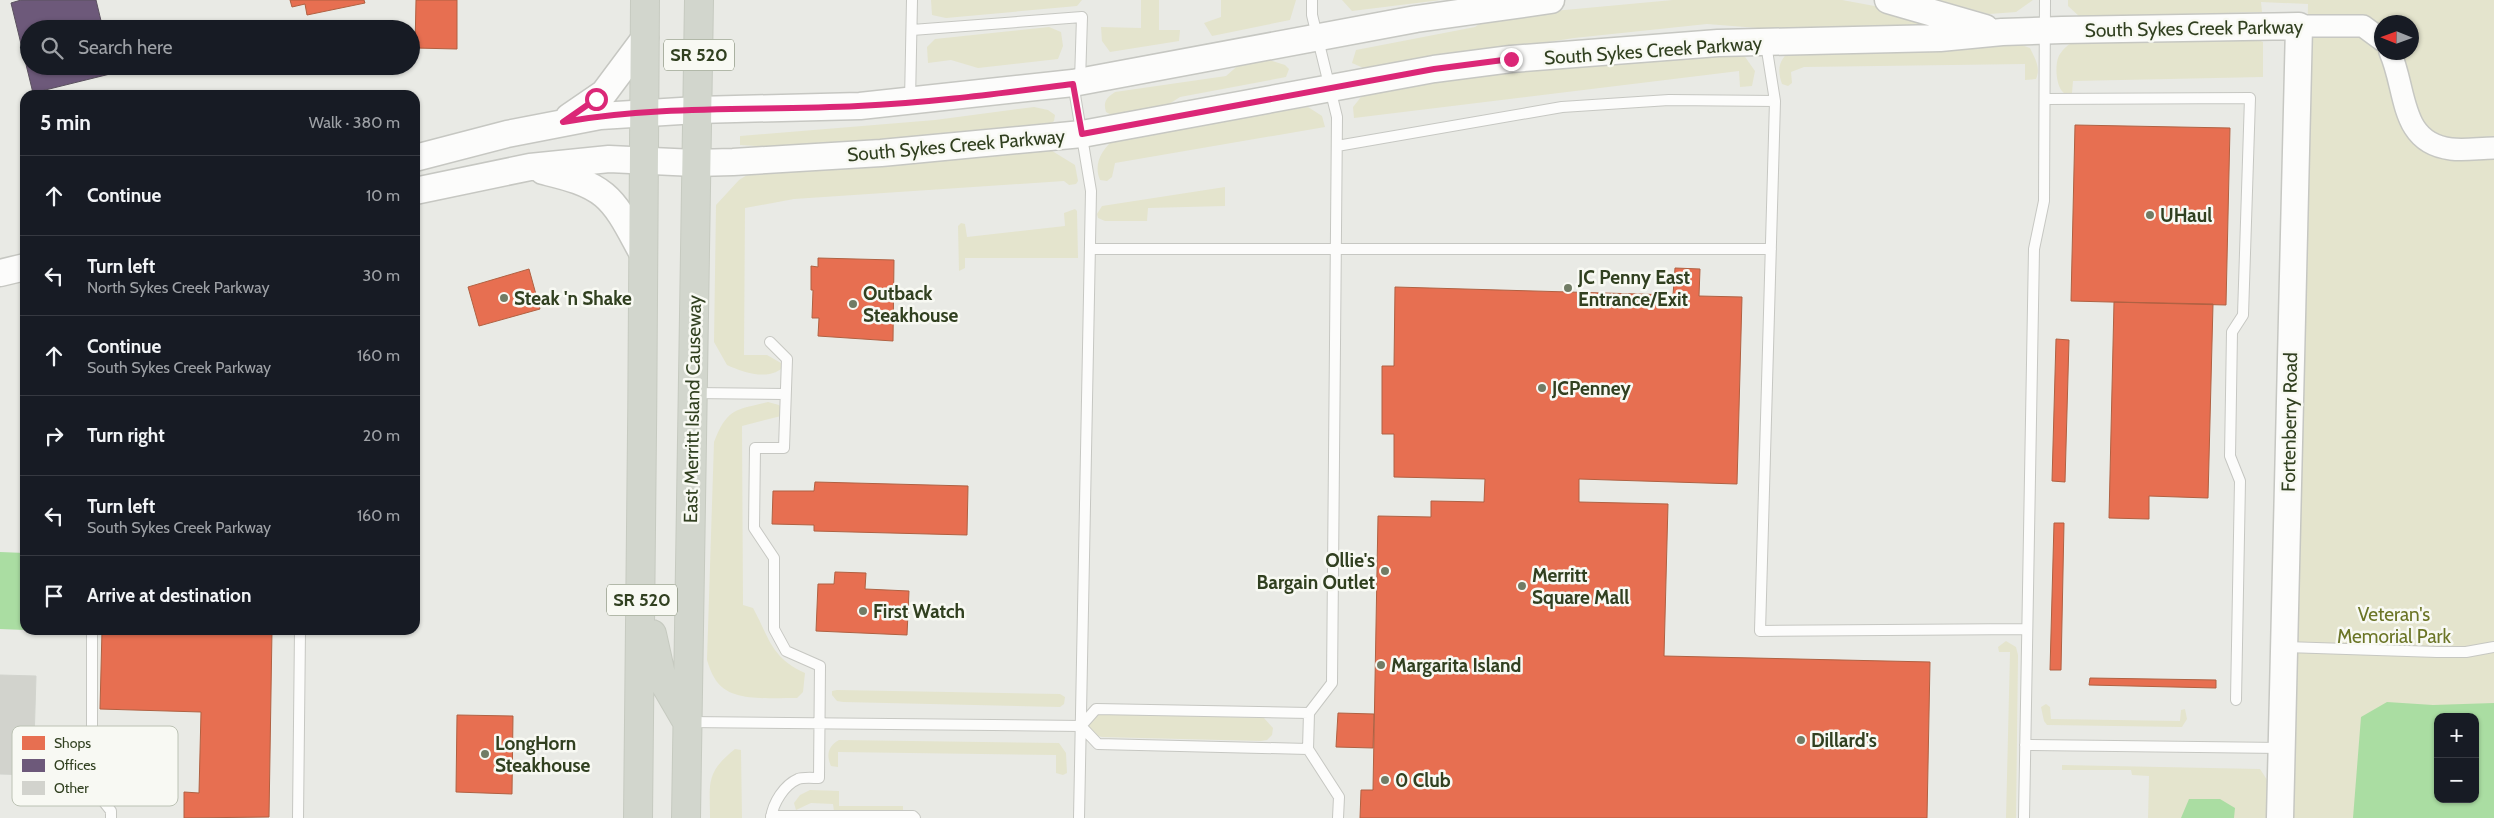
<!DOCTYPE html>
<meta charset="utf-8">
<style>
:root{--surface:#171b24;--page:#20242c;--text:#f1f3f6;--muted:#9ea1a6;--line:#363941}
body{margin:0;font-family:Cabin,sans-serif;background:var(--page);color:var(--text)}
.controls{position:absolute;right:15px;bottom:15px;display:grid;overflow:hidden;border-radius:10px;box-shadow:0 1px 4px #0004}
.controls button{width:45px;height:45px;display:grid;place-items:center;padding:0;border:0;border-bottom:1px solid var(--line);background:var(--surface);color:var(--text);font:25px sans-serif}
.compass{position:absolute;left:2374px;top:15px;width:45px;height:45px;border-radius:50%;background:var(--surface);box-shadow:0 1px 4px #0004;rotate:271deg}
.stop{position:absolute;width:15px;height:15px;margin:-11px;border:4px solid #db2777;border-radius:50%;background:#fff}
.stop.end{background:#db2777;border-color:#fff;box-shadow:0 1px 5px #0008}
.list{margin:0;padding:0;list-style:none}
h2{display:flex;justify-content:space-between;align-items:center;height:65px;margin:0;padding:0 20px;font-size:21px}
h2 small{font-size:16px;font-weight:400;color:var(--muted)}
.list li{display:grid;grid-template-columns:32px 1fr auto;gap:15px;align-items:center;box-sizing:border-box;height:80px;padding:0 20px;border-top:1px solid var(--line)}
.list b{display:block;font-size:19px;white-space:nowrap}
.list p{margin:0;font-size:16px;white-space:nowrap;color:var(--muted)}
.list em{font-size:16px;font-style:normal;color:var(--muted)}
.icon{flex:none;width:28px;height:28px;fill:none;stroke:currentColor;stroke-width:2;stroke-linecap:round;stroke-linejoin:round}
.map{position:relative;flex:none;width:2494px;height:818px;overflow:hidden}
.search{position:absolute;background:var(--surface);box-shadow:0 1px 4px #0004;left:20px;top:20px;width:400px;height:55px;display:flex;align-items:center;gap:12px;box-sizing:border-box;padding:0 18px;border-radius:28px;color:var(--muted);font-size:19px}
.panel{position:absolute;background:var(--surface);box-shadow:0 1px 4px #0004;left:20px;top:90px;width:400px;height:545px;border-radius:15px}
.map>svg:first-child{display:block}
</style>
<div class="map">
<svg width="2494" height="818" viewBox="0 0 2494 818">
<rect width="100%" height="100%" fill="#e9eae5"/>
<path fill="#e4e4cd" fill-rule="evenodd" d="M931,0H1082L1077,6L946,18L932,15Z
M1141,0H1159V30H1180L1179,41L1110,52L1102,41L1101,27L1141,28Z
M1221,0H1296L1290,20L1212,36L1204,23L1221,17Z
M1342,0H1441L1352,11Z
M1673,0H1842L1880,7L1953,30L1807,32L1707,24L1574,38L1368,70L1352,63L1356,50L1475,27L1488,17Z
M1938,0H2033L2016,12L1989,14Z
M2068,0H2494V818H2291L2308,4L2261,2L2262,12L2080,17L2068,6ZM2382,22H2412V52H2382ZM2438,717H2475V799H2438Z
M1049,27L1061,32L1063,46L1058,59L978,68L951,60L928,63L927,47L935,39Z
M2247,35L2263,42V77L2073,81L2072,93H2064C2056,87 2055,67 2058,58C2061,50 2069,44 2076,40Z
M2010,41L2030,48C2035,59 2041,67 2036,79L2025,80V64L1804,67L1791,72L1792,83L1788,86L1782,84C1776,67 1780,58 1794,48Z
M1743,54L1755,71L1752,86L1740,87L1739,71L1354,118L1353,107L1361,97L1369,92L1447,76Z
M1260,57L1285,65L1289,69L1286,77L1180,97L1158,111L1115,117L1106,112C1103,102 1106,98 1115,92L1226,76L1241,63Z
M1034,107L1048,110L1055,115L1054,121L1049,125L961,137L773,147L740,145V136L935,120Z
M1308,107L1322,116L1325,127L1115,163L1112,177L1107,181L1100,180C1093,163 1102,150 1115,138Z
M1049,149L1075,165L1078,181L1076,184L1069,185L1064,181L794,199L745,208L744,355H767L781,363L782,368C768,381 742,372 727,365L714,342L716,205L739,180L752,172Z
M1225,187V206L1148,208L1147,221H1105L1098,218L1097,214L1102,206Z
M1075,209L1077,211L1078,258H965V268L959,271L958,226L961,223L965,224L967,237L1065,226L1064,213Z
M768,402L779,405L782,410L781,416L742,426L743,605L753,608C769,637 771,658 805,673L803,692L797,698C771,697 730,704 715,679C711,673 709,666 707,660L714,442C727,409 734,410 768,402Z
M2006,641L2016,647L2018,655L2016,818H2006L2010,652H1999L1998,647Z
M837,690L1060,694L1065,697L1064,704L1060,707L843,702L837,701L832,695V691Z
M2046,704L2050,707L2051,719L2180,721L2181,710L2185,709L2187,719L2182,727L2047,725L2044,721L2041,707Z
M1103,714L1264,718L1273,728L1272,735L1267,740L1261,741L1102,737L1095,735L1089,729V723L1093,716Z
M839,740L1059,743L1066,753L1067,773L1063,775L1056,773V755L838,752V767L831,766C826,755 828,746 839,740Z
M735,749L741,750L742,818H710C710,783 705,773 735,749Z
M2062,765L2260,769L2273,789L2272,818H2148L2149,776L2132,775L2131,770H2062Z
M810,790L839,791V806H903V813L834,811L833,804L811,803L796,810L794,803L800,795Z"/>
<path fill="#aadda2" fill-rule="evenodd" d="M0,552L25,553V630L0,629Z
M2387,702L2433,705L2494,703V818H2353L2361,717ZM2438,717H2475V799H2438Z
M2189,799H2220L2235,808L2234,818H2181Z"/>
<path fill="#e76f51" stroke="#b06142" d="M290,0H364L365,3L307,15L305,4L292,7Z
M416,0H457V49L415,48Z
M2075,125L2230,128L2226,305L2071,301Z
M818,258L894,260L893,341L818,336L819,318H812L813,290H811V266L818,267Z
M1675,268L1700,269L1699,296L1742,297L1737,484L1579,479V502L1668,504L1664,656L1930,662L1927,818H1360L1361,790H1373L1378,516L1431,517V501L1484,502L1485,479L1394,477V434H1382V366H1394L1395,287L1673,295Z
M529,269L540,309L479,326L468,287Z
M2114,302L2213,304L2208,498L2149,496V519L2109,518Z
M2056,339L2069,340L2065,482L2052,481Z
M815,482L968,486L967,535L814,531V525L772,524L773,491H814Z
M2054,523H2064L2061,670H2050Z
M835,572L866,573L865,589L909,591L907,635L816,631L818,584H834Z
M102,630H272L269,817L184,818V792L199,793L201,712L100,709Z
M2090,678L2216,680V688L2089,685Z
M1338,713L1374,714L1373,748L1336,747Z
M457,715L513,716L512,794L456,792Z"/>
<path fill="#6d597a" stroke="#5b525f" d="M21,0H96L103,29H29V66H112L114,73L33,93L11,3Z"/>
<path fill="#d2d3cd" stroke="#d2d4ce" d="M0,675L36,676L33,775L0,774Z"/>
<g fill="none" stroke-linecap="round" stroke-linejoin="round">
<g stroke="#c6c7c2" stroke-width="12">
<path id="service" d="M1312,0V15L1337,117L1332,683L1309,713L1308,749L1339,797L1338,818
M912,30L1082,17L1080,81
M1766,44L1775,101L1760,631L2027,629
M1073,83L1091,191L1079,818
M2046,99L2250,98L2243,315L2232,332L2230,456L2240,481L2236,700
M910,101L912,0
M1337,146L1562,107L1669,100L1775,101
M1091,249H1771
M770,342L787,359L784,448H755L754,528L774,558V629L786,651L820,666L819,778C813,778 803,777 798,779C784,785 773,803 771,818
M693,393L785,394
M92,630V787L111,811V818
M2285,647L2437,652H2466L2494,647
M688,722L1081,726L1098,744L1308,749
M1081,726L1096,709L1309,713
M2025,745L2281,748
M771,816H913L915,818
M298,818L300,630
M2024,818L2034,249L2044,201L2045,0"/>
</g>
<g stroke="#c6c7c2" stroke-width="24">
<path id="minor" d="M2299,26H2363L2382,40
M2390,52C2407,90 2399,143 2451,149C2465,151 2480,148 2494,148"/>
</g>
<g stroke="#c6c7c2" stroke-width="29">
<path id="tertiary" d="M1888,0L1985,28
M569,117L604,93L645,38
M415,158L507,134L600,116L697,110L860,106L1073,83L1416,19L1551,0
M543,171C563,176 587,181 604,195C621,209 632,235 643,254
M415,191L530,167L609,159L695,163L733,162L881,153L1082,134L1434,69L1511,59L1718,43L1940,38L2002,32L2062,30L2299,26L2280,818
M0,273L25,267"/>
</g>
<g stroke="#c6cac0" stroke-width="30">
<path id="primary" d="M652,634L662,679L687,722
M638,818C642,545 643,273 645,0
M686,818L699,0"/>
</g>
<use href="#service" stroke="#fcfcfb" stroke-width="10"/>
<use href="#minor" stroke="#fcfcfb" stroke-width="21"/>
<use href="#tertiary" stroke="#fcfcfb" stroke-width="26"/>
<use href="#primary" stroke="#d2d6cd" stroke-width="28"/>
</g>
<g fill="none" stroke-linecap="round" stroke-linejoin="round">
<path stroke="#db2777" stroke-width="6" d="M596,99L563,122C660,105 760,111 858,106C930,103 1002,93 1073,84L1082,134L1434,69L1511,59"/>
</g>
<g fill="#717c65" stroke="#f8f9f3" stroke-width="2">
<circle cx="2150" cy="215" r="5"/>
<circle cx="1568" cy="288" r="5"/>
<circle cx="504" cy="298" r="5"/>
<circle cx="853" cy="304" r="5"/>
<circle cx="1542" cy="388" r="5"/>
<circle cx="1385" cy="571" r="5"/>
<circle cx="1522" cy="586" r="5"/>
<circle cx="863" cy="611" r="5"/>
<circle cx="1381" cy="665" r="5"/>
<circle cx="1801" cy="740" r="5"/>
<circle cx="485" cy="754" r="5"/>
<circle cx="1385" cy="780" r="5"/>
</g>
<g text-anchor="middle" stroke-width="5" stroke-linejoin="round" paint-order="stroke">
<g fill="#f8f9f3" stroke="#6d785f" stroke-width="1">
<rect x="664" y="39.5" width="70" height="31" rx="4"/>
<rect x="607" y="584.5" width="70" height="31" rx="4"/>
</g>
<g font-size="18" font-weight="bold" fill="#314020">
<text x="699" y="61">SR 520</text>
<text x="642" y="606">SR 520</text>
</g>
<g font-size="19" fill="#314020" stroke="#f8f9f3">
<text transform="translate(2194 28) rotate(-1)" y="7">South Sykes Creek Parkway</text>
<text transform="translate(1653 50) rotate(-4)" y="7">South Sykes Creek Parkway</text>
<text transform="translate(956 145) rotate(-5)" y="7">South Sykes Creek Parkway</text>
<text transform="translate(692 409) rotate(-89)" y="7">East Merritt Island Causeway</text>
<text transform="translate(2289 422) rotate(-89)" y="7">Fortenberry Road</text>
</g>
<g font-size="19" font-weight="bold" fill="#314020" stroke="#f8f9f3" text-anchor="start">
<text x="2160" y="222">UHaul</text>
<text x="1578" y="284">JC Penny East<tspan x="1578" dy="22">Entrance/Exit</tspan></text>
<text x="863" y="300">Outback<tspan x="863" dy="22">Steakhouse</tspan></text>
<text x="514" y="305">Steak 'n Shake</text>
<text x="1552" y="395">JCPenney</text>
<text x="1375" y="567" text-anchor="end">Ollie's<tspan x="1375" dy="22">Bargain Outlet</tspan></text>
<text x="1532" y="582">Merritt<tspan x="1532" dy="22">Square Mall</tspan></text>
<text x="873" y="618">First Watch</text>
<text x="1391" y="672">Margarita Island</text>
<text x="1811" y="747">Dillard's</text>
<text x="495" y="750">LongHorn<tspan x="495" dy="22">Steakhouse</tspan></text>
<text x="1395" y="787">0 Club</text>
</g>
<g font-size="19" fill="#6b7526" stroke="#f8f9f3">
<text x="2394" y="621">Veteran's<tspan x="2394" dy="22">Memorial Park</tspan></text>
</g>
</g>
<rect x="12" y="726" width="166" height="80" rx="8" fill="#f8f9f3" stroke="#bcc2b4" stroke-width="1"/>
<rect x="22" y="736" width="23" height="14" fill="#e76f51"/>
<rect x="22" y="759" width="23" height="13" fill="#6d597a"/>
<rect x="22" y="781" width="23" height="14" fill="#d2d3cd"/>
<g font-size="14" fill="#314020">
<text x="54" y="748">Shops</text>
<text x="54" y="770">Offices</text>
<text x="54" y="793">Other</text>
</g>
</svg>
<div class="controls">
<button>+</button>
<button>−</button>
</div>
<svg class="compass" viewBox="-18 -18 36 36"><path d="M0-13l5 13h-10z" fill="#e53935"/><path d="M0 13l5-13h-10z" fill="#9ea1a6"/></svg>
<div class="stop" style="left:596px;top:99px"></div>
<div class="stop end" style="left:1511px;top:59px"></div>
<div class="search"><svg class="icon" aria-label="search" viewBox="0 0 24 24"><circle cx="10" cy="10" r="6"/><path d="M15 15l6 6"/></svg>Search here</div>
<section class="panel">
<h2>5 min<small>Walk · 380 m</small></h2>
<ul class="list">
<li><svg class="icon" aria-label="ahead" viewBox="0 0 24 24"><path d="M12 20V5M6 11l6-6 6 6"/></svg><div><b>Continue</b></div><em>10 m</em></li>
<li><svg class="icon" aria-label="left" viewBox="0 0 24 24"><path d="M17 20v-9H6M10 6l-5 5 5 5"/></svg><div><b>Turn left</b><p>North Sykes Creek Parkway</p></div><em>30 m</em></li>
<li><svg class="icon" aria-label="ahead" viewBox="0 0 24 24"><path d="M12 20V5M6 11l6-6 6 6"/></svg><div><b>Continue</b><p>South Sykes Creek Parkway</p></div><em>160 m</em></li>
<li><svg class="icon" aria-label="right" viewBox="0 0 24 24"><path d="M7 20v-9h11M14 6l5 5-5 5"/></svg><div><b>Turn right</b></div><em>20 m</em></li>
<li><svg class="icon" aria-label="left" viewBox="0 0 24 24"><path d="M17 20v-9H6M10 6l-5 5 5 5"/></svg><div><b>Turn left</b><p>South Sykes Creek Parkway</p></div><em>160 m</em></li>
<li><svg class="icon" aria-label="arrive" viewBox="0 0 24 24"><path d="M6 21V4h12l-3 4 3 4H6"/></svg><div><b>Arrive at destination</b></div></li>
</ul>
</section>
</div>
